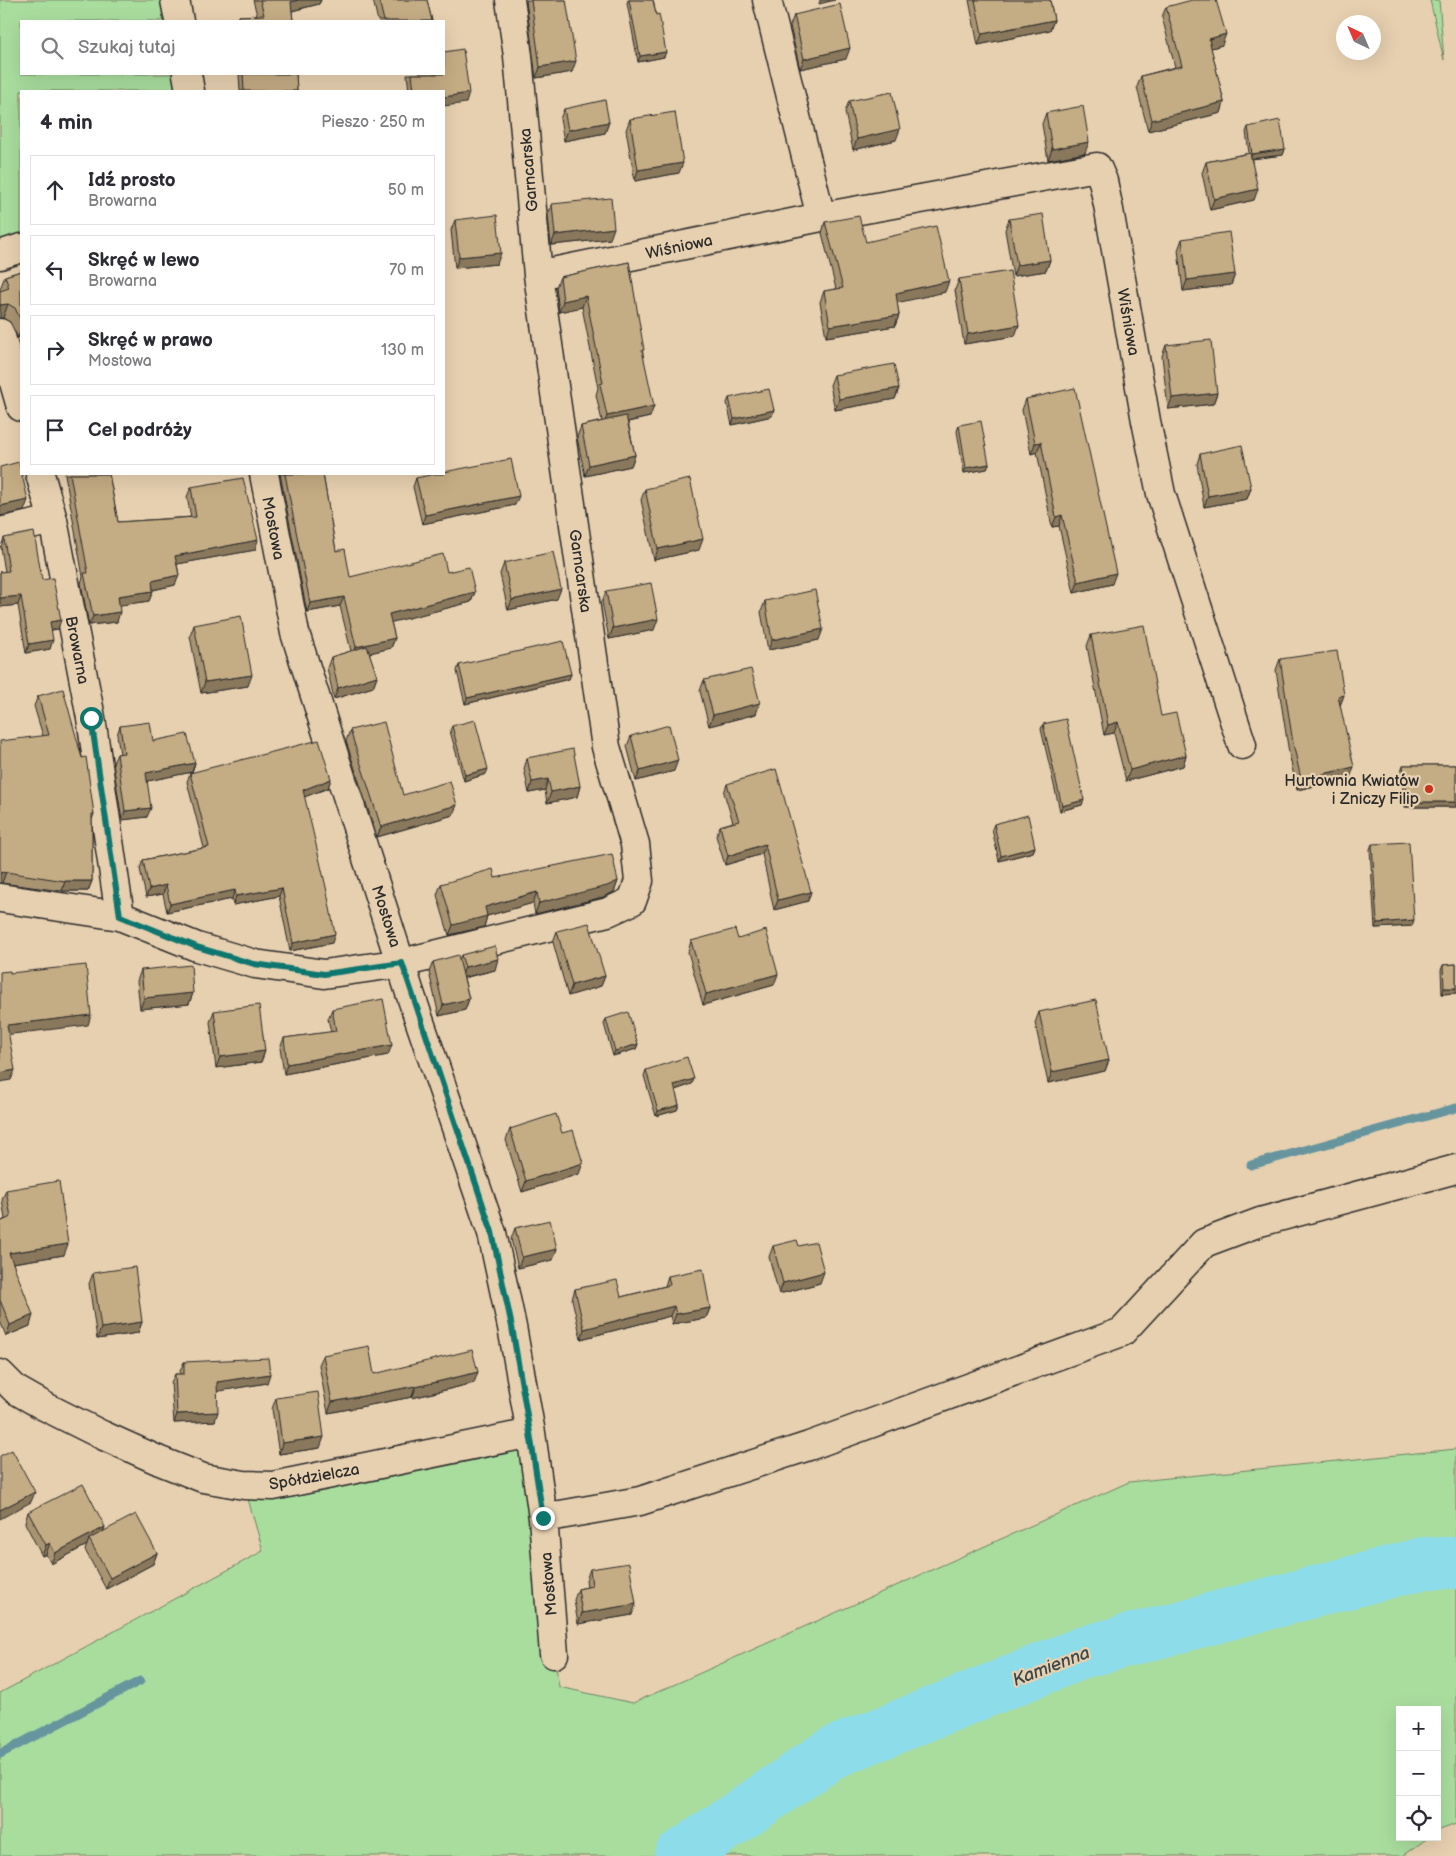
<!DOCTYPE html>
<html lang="pl">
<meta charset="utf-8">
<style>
:root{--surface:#fff;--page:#f2f2f3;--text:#2b2b33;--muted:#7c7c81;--line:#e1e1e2}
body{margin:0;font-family:"Balsamiq Sans",sans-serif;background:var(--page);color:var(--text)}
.controls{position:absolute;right:15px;bottom:15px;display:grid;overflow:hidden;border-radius:0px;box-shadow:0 5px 20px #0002}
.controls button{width:45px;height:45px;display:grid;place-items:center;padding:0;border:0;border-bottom:1px solid var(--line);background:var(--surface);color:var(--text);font:25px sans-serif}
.compass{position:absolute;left:1336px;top:15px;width:45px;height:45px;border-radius:50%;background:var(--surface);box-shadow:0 5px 20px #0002;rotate:316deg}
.stop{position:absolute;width:15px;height:15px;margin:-11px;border:4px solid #0f766e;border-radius:50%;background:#fff}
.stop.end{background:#0f766e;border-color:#fff;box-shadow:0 1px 5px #0008}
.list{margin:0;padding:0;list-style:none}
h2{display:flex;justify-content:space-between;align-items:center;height:65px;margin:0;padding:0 20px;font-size:21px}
h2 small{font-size:16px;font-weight:400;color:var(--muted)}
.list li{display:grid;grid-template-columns:32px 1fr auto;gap:15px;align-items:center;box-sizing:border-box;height:70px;margin:0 10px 10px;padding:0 10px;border:1px solid var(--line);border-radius:0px}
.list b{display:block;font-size:19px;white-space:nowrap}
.list p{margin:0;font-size:16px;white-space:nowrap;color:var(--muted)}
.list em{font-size:16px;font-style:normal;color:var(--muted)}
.icon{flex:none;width:28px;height:28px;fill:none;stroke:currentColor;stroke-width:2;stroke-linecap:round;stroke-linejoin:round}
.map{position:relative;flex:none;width:1456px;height:1856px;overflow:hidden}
.search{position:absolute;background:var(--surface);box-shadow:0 5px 20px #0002;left:20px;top:20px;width:425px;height:55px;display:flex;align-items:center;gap:12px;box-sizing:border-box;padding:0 18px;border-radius:0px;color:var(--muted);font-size:19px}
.panel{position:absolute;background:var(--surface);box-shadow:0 5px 20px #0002;left:20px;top:90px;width:425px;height:385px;border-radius:0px}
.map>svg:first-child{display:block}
</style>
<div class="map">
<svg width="1456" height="1856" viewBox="0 0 1456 1856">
<rect width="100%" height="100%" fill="#e7d0b0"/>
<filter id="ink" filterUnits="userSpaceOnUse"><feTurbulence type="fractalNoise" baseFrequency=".02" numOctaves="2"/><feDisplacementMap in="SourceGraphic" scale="10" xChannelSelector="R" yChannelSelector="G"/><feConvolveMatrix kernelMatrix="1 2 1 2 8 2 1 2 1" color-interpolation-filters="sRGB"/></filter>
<g filter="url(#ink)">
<path fill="#a9dd9e" stroke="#6a8464" d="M0,0H175L179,21H21V74H187L190,91H21V248L0,255Z
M1430,0H1439L1444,60Z
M531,1433L554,1654L559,1687L633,1703L1129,1482L1456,1449V1824L1437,1831V1710H1400V1837H1429L1403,1856H0V1693L263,1551L244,1485Z"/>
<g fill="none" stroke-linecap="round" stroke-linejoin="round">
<path stroke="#66959e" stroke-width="9" d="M1251,1165L1456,1108
M0,1754L140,1681"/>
<path stroke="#8ddcea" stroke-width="52" d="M680,1856L832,1753L1084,1652L1424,1563H1456"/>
<g stroke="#2b2b2b" stroke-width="31">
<path id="minor" d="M175,0L179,21
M767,0L821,217L1097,167L1103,181L1109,210L1146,421L1161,494L1242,745
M187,74L190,91
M0,255L21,248
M538,275L821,217
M0,333L21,407
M40,474L53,520L91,718L120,916
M264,474L295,633L410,993L492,1233L512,1327L531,1433L543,1518L554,1654
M0,532L53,520
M0,898L120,916L197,947L255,964L324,974L402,963L608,912L632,901L639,881L635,844L606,747L538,275L518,56L510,0
M0,1374L16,1390L46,1407L102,1435L160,1461L203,1478L244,1485L273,1486L531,1433
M543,1518L640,1501L809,1446L1122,1332L1204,1243L1260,1222L1456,1169"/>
</g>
<use href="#minor" stroke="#e7d0b0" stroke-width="28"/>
</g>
<path fill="#a99472" stroke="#2b2b2b" d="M253,0H321L319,4L292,11L293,21H238L239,16L257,15Z
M373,0H427L432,21H378Z
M526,0H566L572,72L536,78Z
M628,0H653L664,57L638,62L627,3Z
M969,0H1050L1054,20L1050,30L978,45Z
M1166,7L1222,45L1211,48L1224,102L1221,113L1148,131L1137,87L1141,76L1175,67L1162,17Z
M794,15L846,59L800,69L790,26Z
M239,74H296L297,91H240Z
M407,74H444L466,103L444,91H409Z
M849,101L896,140L853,150L845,112Z
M564,109L609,122L605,133L564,141L560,119Z
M1046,113L1085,153L1048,160L1042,124Z
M630,119L679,173L635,181L626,130Z
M1248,127L1285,149L1283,155L1252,159L1254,200L1210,210L1202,173L1206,162L1249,153L1246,132Z
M552,204L610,239L551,245L548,215Z
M1009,219L1050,260L1046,271L1013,276L1005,230Z
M455,220L497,264L455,268L451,230Z
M825,222L866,242L945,292L897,302L899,315L895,326L826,337L820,302L824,291L836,289L822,233Z
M1182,239L1235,274L1231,285L1183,291L1178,250Z
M629,262L643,354L650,417L628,422L635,455L631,466L585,476L577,437L581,426L602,421L596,395L598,388L582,307L559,312L556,287L560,277Z
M21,271V337L18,338L10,322L3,318H0V289L5,276Z
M959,279L1015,336L964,344L955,290Z
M1166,345L1217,393L1213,404L1168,409L1162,356Z
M834,375L899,388L895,399L835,410L830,385Z
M729,398L774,410L772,416L732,425L727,403Z
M1026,399L1112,584L1074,593L1059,526L1052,527L1037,452L1031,454L1022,410Z
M959,425L989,464L987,469L964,473L957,431Z
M1200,454L1251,488L1247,499L1204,507L1197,464Z
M65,474H109L118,522L191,517L187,497L191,487L255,550L177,564L179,575L175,585L153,590L149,601L119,605L117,622L89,625L81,583L83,577Z
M280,474H323L336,551L350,577L447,572L475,592L471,602L391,622L395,638L391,648L369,653L377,676L373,687L334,699L327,668L331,657L351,651L340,606L307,612Z
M416,478L515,505L422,524L413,487Z
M645,489L699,550L654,560L641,500Z
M4,538L42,580L58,629L51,630L50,649L26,653L18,605L0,607V572H5L1,547Z
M504,563L557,599L508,610L500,574Z
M606,591L654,630L609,639L602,602Z
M765,601L819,640L768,650L761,612Z
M194,625L248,686L201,693L190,636Z
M1091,635L1161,716L1186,755L1183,766L1126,781L1114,733L1104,735L1087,646Z
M1280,659L1344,695L1340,705L1350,778L1297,790L1289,753L1276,670Z
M459,665L571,674L569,679L465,704L457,671Z
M704,680L756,714L709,726L700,691Z
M38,696L94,814L92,820V881L88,891H62L2,883L43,736L34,706Z
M1043,724L1082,805L1060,811L1041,729Z
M120,726L153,741L195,763L192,772L147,781V817L122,820L113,763L117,754H120L117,735Z
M452,726L486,774L464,781L450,731Z
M350,730L403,795L453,815L377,837L346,741Z
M631,736L674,771L636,781L627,746Z
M527,758L580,786L577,797L547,803L545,790L529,793L524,769Z
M1403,765H1456V807H1405L1401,771Z
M190,773L331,779L328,788L304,797L332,943L290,951L279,896L233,905L232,899L167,912L163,894L146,897L140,869L143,860L204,848L187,782Z
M727,784L808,901L774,910L762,854L725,865L716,836L720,826L733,822L724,793Z
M994,824L1035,847L1033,852L999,861L992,829Z
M1372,844L1412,926L1375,928L1370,849Z
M495,878L618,881L614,892L603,897L535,914L533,903L487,916L484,927L449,935L437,895L441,884Z
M557,931L605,976L601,986L568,996L553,942Z
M738,939L774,985L703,1005L688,952L691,941Z
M461,955L495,970L464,978L469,999L465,1010L439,1016L429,972L433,962L459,960Z
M1456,964V993L1442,994L1441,970L1443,965Z
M141,970L193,993L189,1004L140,1009L137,981Z
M332,1009L388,1055L284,1074L280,1048L284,1038L331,1032L328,1019Z
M214,1011L265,1051L261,1062L216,1068L210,1022Z
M1039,1012L1109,1060L1105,1071L1048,1083L1035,1023Z
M606,1019L638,1044L636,1049L613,1056L604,1024Z
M646,1070L692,1084L675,1090L679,1105L677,1110L656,1116L644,1076Z
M510,1129L579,1174L522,1192L506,1140Z
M6,1190L64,1255L13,1263L30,1326L6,1336L0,1321V1222L5,1219L2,1200Z
M515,1228L553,1260L518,1268L511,1239Z
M773,1246H799L820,1283L779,1294L769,1257Z
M93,1273L142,1322L138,1333L97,1339L89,1284Z
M668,1276L710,1308L706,1318L672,1324L670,1316L581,1339L572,1299L575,1289L621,1297L665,1286Z
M323,1355L374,1374L474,1383L412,1398V1397L328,1413L319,1365Z
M184,1362L267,1383L217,1391L215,1421L174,1423L171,1383L175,1374H180V1371Z
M276,1398L320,1448L279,1454L272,1409Z
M28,1512L105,1527L103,1532L157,1553L153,1564L106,1589L85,1550L87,1545L51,1564L46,1554L42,1556L25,1523Z
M590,1569L632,1615L578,1624L574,1600L578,1589L587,1587L586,1580Z"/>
<path fill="#89785c" stroke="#2b2b2b" d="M298,0H321L319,4L287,12L291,2Z
M820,0H835L819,4Z
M1054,20L1050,30L978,45L982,34Z
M1226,34L1222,45L1205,50L1209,39Z
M850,48L846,59L800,69L804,59Z
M666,52L664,57L638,62L640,56Z
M576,61L572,72L536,78L540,67Z
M469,93L466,103L444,106V97Z
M1224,102L1221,113L1148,131L1152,120Z
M609,122L605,133L564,141L568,130Z
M900,129L896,140L853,150L857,139Z
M1089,142L1085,153L1048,160L1052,149Z
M1285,149L1283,155L1250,159L1252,154Z
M683,163L679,173L635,181L638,170Z
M1258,189L1254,200L1210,210L1214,199Z
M614,228L610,239L551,245L555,235Z
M501,253L497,264L455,268L459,257Z
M1050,260L1046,271L1013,276L1017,265Z
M1235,274L1231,285L1183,291L1187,280Z
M949,281L945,292L892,304L896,293Z
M586,296L582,307L559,312L563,301Z
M8,304L3,318H0V305Z
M899,315L895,326L826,337L830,326Z
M1019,325L1015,336L964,344L968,334Z
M21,328V337L18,338Z
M899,388L895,399L835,410L839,399Z
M1217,393L1213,404L1168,409L1172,398Z
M654,406L650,417L603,427L607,416Z
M774,410L772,416L732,425L734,419Z
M1041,442L1037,452L1031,454L1035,443Z
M635,455L631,466L585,476L589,465Z
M989,464L987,469L964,473L966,468Z
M1251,488L1247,499L1204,507L1208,496Z
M519,496L515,505L422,524L425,515Z
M28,500L24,511L0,516V506Z
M1062,515L1059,526L1052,527L1056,517Z
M703,539L699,550L654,560L658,549Z
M258,540L255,550L172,565L175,556Z
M1116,573L1112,584L1074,593L1078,582Z
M179,575L175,585L148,591L152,581Z
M561,589L557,599L508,610L512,600Z
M153,591L149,601L115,606L118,596Z
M475,592L471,602L385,624L389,614Z
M21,596L18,605L0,607V598Z
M344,597L340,606L307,612L310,603Z
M120,612L117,622L89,625L93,616Z
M658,619L654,630L609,639L613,628Z
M61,620L58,629L47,631L50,622Z
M823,629L819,640L768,650L772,640Z
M395,638L391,648L353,657L356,647Z
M53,640L50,649L26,653L29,644Z
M571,674L569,679L465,704L467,698Z
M252,675L248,686L201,693L205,682Z
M377,676L373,687L334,699L338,688Z
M1344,695L1340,706L1338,696Z
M760,703L756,714L709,726L713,715Z
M1118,722L1114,733L1104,735L1108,725Z
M1186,755L1183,766L1126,781L1130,770Z
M678,760L674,771L636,781L640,771Z
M195,763L192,772L143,782L146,773Z
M1354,767L1350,778L1297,790L1301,779Z
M488,769L486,774L464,781L465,775Z
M331,779L328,788L299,799L303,790Z
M548,779L545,790L529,793L532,782Z
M580,786L577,797L547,803L551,792Z
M1084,800L1082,805L1060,811L1062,806Z
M1407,802H1456V807H1405Z
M457,805L453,815L377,837L381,827Z
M151,808L147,817L122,820L125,811Z
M765,844L762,854L725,865L728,856Z
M1035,847L1033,852L999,861L1001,856Z
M6,872L2,883H0V873Z
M65,881H92L88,891H62Z
M618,881L614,892L603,897L535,914L539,903Z
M166,885L163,894L146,897L149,889Z
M282,888L279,896L233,905L236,896Z
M235,890L232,899L167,912L170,904Z
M537,892L533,903L487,916L484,927L449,935L453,925L485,907Z
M811,892L808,901L774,910L778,900Z
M1414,920L1412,926L1375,928L1377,923Z
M335,934L332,943L290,951L293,943Z
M498,959L495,970L461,978L465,967Z
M778,974L774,985L703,1005L706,994Z
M605,976L601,986L568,996L572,985Z
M1444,988H1456V993L1442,994Z
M193,993L189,1004L140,1009L144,998Z
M469,999L465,1010L439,1016L443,1005Z
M91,1015L88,1025L4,1035L7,1025Z
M638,1044L636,1049L613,1056L615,1051Z
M392,1045L388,1055L284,1074L287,1064Z
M265,1051L261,1062L216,1068L220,1057Z
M1109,1060L1105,1071L1048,1083L1052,1072Z
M15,1070L11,1080L0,1082V1073Z
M694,1079L692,1084L672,1091L674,1085Z
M679,1105L677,1110L656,1116L658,1111Z
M583,1163L579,1174L522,1192L526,1181Z
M68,1244L64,1255L5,1264L9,1253Z
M557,1249L553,1260L518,1268L522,1257Z
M824,1272L820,1283L779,1294L783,1283Z
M674,1306L670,1316L581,1339L584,1329Z
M710,1308L706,1318L672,1324L676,1314Z
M33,1315L30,1326L6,1336L10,1325Z
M142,1322L138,1333L97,1339L101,1328Z
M478,1372L474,1383L412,1398L416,1387Z
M270,1374L267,1383L214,1392L217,1382Z
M415,1386L412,1397L328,1413L332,1402Z
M218,1412L215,1421L174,1423L177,1414Z
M324,1437L320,1448L279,1454L282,1443Z
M35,1492L31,1502L0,1519V1510Z
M105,1527L101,1537L89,1539L87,1545L51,1564L55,1553Z
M50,1543L46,1554L42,1556L46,1545Z
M157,1553L153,1564L106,1589L110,1578Z
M636,1604L632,1615L578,1624L582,1613Z"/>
<path fill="#c4ac84" stroke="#2b2b2b" d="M260,0H298L291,2L293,21H240L239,16L264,15Z
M379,0H427L432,21H384Z
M531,0H566L576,61L540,67Z
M629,0H653L656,15L659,14L666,52L640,56Z
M975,0H1050L1054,20L982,34Z
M1192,0H1216L1226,34L1209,39L1224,102L1152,120L1141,76L1182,66L1166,7Z
M840,4L850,48L804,59L794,15Z
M463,49L469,93L444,97V91H414L412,74H444V52Z
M243,74H296L297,91H244Z
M892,92L900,129L857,139L849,101Z
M605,100L609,122L568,130L564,109Z
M1083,106L1089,142L1052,149L1046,113Z
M675,112L683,163L638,170L630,119Z
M1280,120L1285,149L1252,154L1248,127Z
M1250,153L1258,189L1214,199L1206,162Z
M611,198L614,228L555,235L552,204Z
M1043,214L1050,260L1017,265L1009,219Z
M497,215L501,253L459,257L455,220Z
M859,216L866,242L936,226L949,281L896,293L899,315L830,326L824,291L843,288L825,222Z
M1229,232L1235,274L1187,280L1182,239Z
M629,262L644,350H642L654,406L607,416L600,384L603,383L586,296L563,301L560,277Z
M21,271V321L15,308L8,304L0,305V291L9,288L5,276Z
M1010,271L1019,325L968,334L959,279Z
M1211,340L1217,393L1172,398L1166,345Z
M894,364L899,388L839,399L834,375Z
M1075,388L1116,573L1078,582L1062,515L1056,517L1041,442L1035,443L1026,399Z
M769,389L774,410L734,419L729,398Z
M626,416L635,455L589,465L581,426Z
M981,421L989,464L966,468L959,425Z
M1242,445L1251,488L1208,496L1200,454Z
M511,459L519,496L425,515L416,478L435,474H444V472Z
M19,462L28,500L0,506V467Z
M70,474H109L118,522L196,517L191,487L243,478L258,540L175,556L179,575L152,581L153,591L118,596L120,612L93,616L84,573H88Z
M285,474H323L336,551L345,549L350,577L443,554L447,572L469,567L475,592L389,614L395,638L356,647L344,597L310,603Z
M690,479L703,539L658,549L645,489Z
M34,532L42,580L53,578L61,620L50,622L53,640L29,644L21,596L0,598V572L9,571L4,538Z
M553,552L561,589L512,600L504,563Z
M651,583L658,619L613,628L606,591Z
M815,590L823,629L772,640L765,601Z
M241,616L252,675L205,682L194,625Z
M1144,625L1161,716L1176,713L1186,755L1130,770L1118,722L1108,725L1091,635Z
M563,641L571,674L467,698L459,665Z
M367,646L377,676L338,688L331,657Z
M1337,651L1344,695L1338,696L1354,767L1301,779L1293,743L1280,659Z
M751,669L760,703L713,715L704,680Z
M63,689L82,758L86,757L94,814H92V881H65L6,872L0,873V741L49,735L38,696Z
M1066,719L1084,800L1062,806L1043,724Z
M475,720L488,769L465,775L452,726Z
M150,722L153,741L187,734L195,763L146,773L151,808L125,811L117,754L124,753L120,726Z
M384,722L403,795L450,781L457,805L381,827L350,730Z
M669,725L678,760L640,771L631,736Z
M319,740L331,779L303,790L326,887L335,934L293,943L282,888L236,896L235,890L170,904L166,885L149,889L143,860L209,847L190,773Z
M573,749L580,786L551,792L548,779L532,782L527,758Z
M1403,765H1456V802H1407Z
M776,769L811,892L778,900L765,844L728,856L720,826L739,821L727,784Z
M1028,815L1035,847L1001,856L994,824Z
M1409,842L1414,920L1377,923L1372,844Z
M612,854L618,881L607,886L539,903L537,892L485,907L487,916L453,925L441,884L493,869L495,878Z
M589,923L605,976L572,985L557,931Z
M735,929L738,939L766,930L778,974L706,994L691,941Z
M495,946L498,959L465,967L461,955Z
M458,955L469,999L443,1005L433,962Z
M1456,964V988H1444L1443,965Z
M86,965L91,1015L7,1025L15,1070L0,1073V972L10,971V973Z
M191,965L193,993L144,998L141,970Z
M383,999L392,1045L287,1064L284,1038L336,1031L332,1009Z
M1096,1000L1109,1060L1052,1072L1039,1012Z
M259,1005L265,1051L220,1057L214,1011Z
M628,1012L638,1044L615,1051L606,1019Z
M687,1057L694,1079L674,1085L679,1105L658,1111L646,1070Z
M556,1114L562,1133L573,1130L583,1163L526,1181L510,1129Z
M59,1181L68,1244L9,1253L33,1315L10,1325L0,1300V1222L11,1217L6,1190Z
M550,1220L557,1249L522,1257L515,1228Z
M797,1240L799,1246L816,1242L824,1272L783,1283L773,1246Z
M135,1267L142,1322L101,1328L93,1273Z
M703,1269L710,1308L676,1314L674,1306L584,1329L575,1289L617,1280L621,1297L670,1285L668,1276Z
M369,1346L374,1374L472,1350L478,1372L416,1387L415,1386L332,1402L323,1355Z
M268,1358L270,1374L217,1382L218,1412L177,1414L175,1374H184V1362Z
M318,1392L324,1437L282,1443L276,1398Z
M12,1450L35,1492L0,1510V1456Z
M83,1484L105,1527L55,1553L50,1543L46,1545L28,1512Z
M136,1514L157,1553L110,1578L89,1539Z
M629,1563L636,1604L582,1613L578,1589L592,1586L590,1569Z"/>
</g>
<g fill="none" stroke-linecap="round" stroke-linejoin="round" filter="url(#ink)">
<path stroke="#0f766e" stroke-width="6" d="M91,718L120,916L197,947L254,964L324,974L402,963L492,1232L512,1327L530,1433L543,1518"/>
</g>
<circle fill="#c8321e" stroke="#e7d0b0" stroke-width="2" cx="1429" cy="789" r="5"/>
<g text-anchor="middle" stroke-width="4.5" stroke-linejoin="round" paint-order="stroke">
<g font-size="16" fill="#2b2b2b" stroke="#e7d0b0">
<text transform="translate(528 170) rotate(-95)" y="6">Garncarska</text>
<text transform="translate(679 246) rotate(-12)" y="6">Wiśniowa</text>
<text transform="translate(1129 322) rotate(80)" y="6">Wiśniowa</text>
<text transform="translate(274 528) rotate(79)" y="6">Mostowa</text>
<text transform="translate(581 571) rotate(82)" y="6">Garncarska</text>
<text transform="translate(78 650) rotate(79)" y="6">Browarna</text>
<text transform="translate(387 916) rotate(72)" y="6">Mostowa</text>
<text transform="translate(314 1476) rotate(-10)" y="6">Spółdzielcza</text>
<text transform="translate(548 1584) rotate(-95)" y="6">Mostowa</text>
</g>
<g font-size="16" fill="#2b2b2b" stroke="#e7d0b0" text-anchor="end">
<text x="1419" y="786">Hurtownia Kwiatów<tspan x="1419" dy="18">i Zniczy Filip</tspan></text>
</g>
<g font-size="18" font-style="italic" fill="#3a4648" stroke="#e7d0b0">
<text transform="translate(1051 1666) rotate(-21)" y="6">Kamienna</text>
</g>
</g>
</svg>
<div class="controls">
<button>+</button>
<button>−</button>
<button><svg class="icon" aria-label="locate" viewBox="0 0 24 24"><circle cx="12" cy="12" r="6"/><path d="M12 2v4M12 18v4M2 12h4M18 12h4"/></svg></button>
</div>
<svg class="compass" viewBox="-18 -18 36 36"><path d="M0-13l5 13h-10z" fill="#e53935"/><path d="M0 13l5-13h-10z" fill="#7c7c81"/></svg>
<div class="stop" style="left:91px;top:718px"></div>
<div class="stop end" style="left:543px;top:1518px"></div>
<div class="search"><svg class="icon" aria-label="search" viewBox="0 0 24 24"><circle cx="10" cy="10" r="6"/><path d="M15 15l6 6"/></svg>Szukaj tutaj</div>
<section class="panel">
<h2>4 min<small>Pieszo · 250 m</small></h2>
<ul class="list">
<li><svg class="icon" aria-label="ahead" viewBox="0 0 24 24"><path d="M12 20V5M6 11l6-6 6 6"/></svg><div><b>Idź prosto</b><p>Browarna</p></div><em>50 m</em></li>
<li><svg class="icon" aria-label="left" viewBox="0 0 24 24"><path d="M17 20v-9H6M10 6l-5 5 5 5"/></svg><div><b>Skręć w lewo</b><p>Browarna</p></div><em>70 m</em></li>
<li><svg class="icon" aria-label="right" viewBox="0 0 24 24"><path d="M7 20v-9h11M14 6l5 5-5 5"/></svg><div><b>Skręć w prawo</b><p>Mostowa</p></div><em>130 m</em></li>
<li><svg class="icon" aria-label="arrive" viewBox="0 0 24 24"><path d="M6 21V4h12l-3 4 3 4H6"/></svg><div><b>Cel podróży</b></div></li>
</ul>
</section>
</div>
